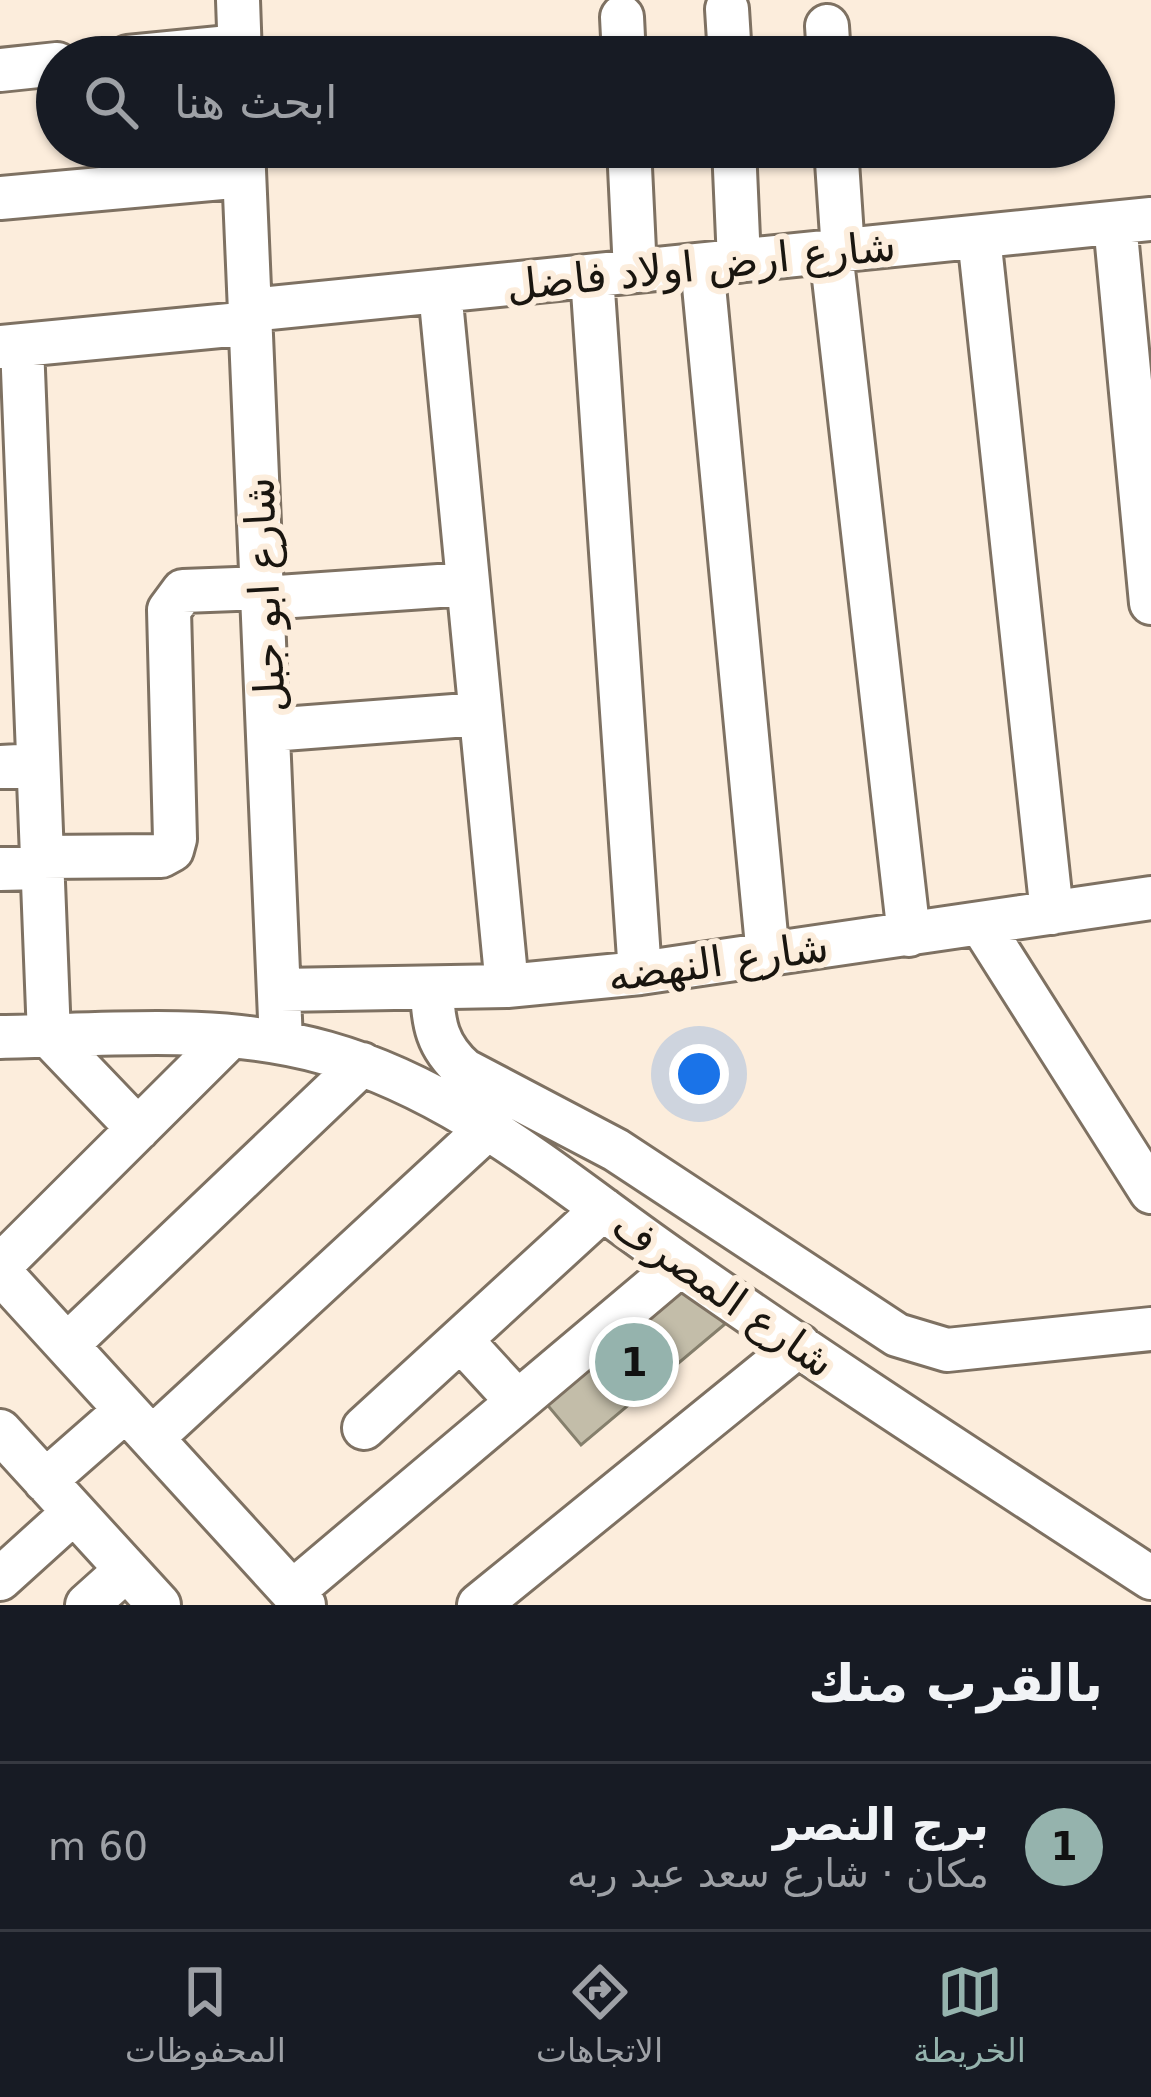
<!DOCTYPE html>
<html lang="ar">
<meta charset="utf-8">
<style>
:root{--surface:#171b24;--page:#242831;--text:#f1f3f6;--muted:#9ea1a6;--line:#363941;--accent:#95b3ad}
body{margin:0;font-family:"DejaVu Sans",Cairo,sans-serif;background:var(--page);color:var(--text);direction:rtl}
.you{position:absolute;left:699px;top:1074px;width:42px;height:42px;margin:-30px;border:9px solid #fff;border-radius:50%;background:#1a73e8;box-shadow:0 0 0 18px #1a73e833}
.badge{display:grid;place-items:center;width:78px;height:78px;border-radius:50%;background:var(--accent);color:#111;font-size:39px;font-weight:700}
.pin{position:absolute;translate:-50% -50%;border:6px solid #fff;box-shadow:0 3px 12px #0006}
.list{margin:0;padding:0;list-style:none}
h2{display:flex;justify-content:space-between;align-items:center;height:156px;margin:0;padding:0 48px;font-size:51px}
h2 small{font-size:39px;font-weight:400;color:var(--muted)}
.list li{display:grid;grid-template-columns:78px 1fr auto;gap:36px;align-items:center;box-sizing:border-box;height:168px;padding:0 48px;border-top:3px solid var(--line)}
.list b{display:block;font-size:45px;white-space:nowrap}
.list p{margin:0;font-size:39px;white-space:nowrap;color:var(--muted)}
.list em{font-size:39px;font-style:normal;color:var(--muted)}
.icon{flex:none;width:66px;height:66px;fill:none;stroke:currentColor;stroke-width:2;stroke-linecap:round;stroke-linejoin:round}
.map{position:relative;flex:none;width:1151px;height:1605px;overflow:hidden;direction:ltr}
.search{position:absolute;background:var(--surface);box-shadow:0 3px 9px #0004;left:36px;right:36px;top:36px;height:132px;display:flex;align-items:center;gap:30px;box-sizing:border-box;padding:0 42px;border-radius:66px;color:var(--muted);font-size:45px}
.sheet{height:324px;background:var(--surface)}
nav{display:flex;justify-content:space-around;align-items:center;box-sizing:border-box;height:168px;border-top:3px solid var(--line);background:var(--surface);font-size:33px;color:var(--muted)}
nav a{display:grid;justify-items:center;gap:6px}
nav .on{color:var(--accent)}
.map>svg:first-child{display:block}
</style>
<div class="map">
<svg width="1151" height="1605" viewBox="0 0 1151 1605">
<rect width="100%" height="100%" fill="#fceddc"/>
<path fill="#c3bda9" stroke="#857f6c" stroke-width="3" d="M688,1280L725,1324L581,1445L544,1401Z"/>
<g fill="none" stroke-linecap="round" stroke-linejoin="round">
<g stroke="#7e7162" stroke-width="48">
<path id="minor" d="M238,0L240,57
M727,9L730,57
M622,17L624,57
M827,26L829,57
M128,57L240,46
M0,70L57,64
M243,147L281,1042
M629,147L635,271
M734,147L739,261
M836,147L843,251
M0,198L244,176
M1115,223L1151,603
M979,237L1052,913
M831,252L909,935
M702,265L768,956
M592,276L640,973
M440,291L507,986
M251,310L1151,219
M22,345L49,1036L138,1129
M0,347L251,323
M264,598L468,584
M270,730L480,714
M0,767L38,765
M42,857L161,856L172,850L175,839L169,610L183,591L263,588
M0,869L42,868
M981,924L1151,1192
M432,989C433,1024 437,1046 464,1070L616,1150L897,1335L947,1350L1151,1329
M281,990L507,986L640,973L1151,898
M0,1037C108,1035 221,1023 326,1053C462,1091 567,1187 682,1266C836,1374 994,1475 1151,1578
M0,1266L231,1036
M0,1272L304,1605
M461,1340L517,1401
M67,1345L362,1064
M364,1428L603,1209
M0,1431L159,1605
M152,1438L489,1127
M45,1481L126,1410
M0,1579L73,1513
M292,1592L680,1265
M87,1605L126,1570
M479,1605L799,1345"/>
</g>
<use href="#minor" stroke="#fff" stroke-width="42"/>
</g>
<g text-anchor="middle" stroke-width="12" stroke-linejoin="round" paint-order="stroke">
<g font-size="42" fill="#19150f" stroke="#fceddc">
<text transform="translate(701 265) rotate(-6)" y="15">شارع ارض اولاد فاضل</text>
<text transform="translate(264 595) rotate(-93)" y="15">شارع ابو جبل</text>
<text transform="translate(718 961) rotate(-8)" y="15">شارع النهضه</text>
<text transform="translate(724 1293) rotate(35)" y="15">شارع المصرف</text>
</g>
</g>
</svg>
<div class="you"></div>
<div class="pin badge" style="left:634px;top:1362px">1</div>
<div class="search"><svg class="icon" aria-label="search" viewBox="0 0 24 24"><circle cx="10" cy="10" r="6"/><path d="M15 15l6 6"/></svg>ابحث هنا</div>
</div>
<section class="sheet">
<h2>بالقرب منك<small></small></h2>
<ul class="list">
<li><span class="badge">1</span><div><b>برج النصر</b><p>مكان · شارع سعد عبد ربه</p></div><em>60 m</em></li>
</ul>
</section>
<nav>
<a class="on"><svg class="icon" aria-label="map" viewBox="0 0 24 24"><path d="M3 6l6-2 6 2 6-2v14l-6 2-6-2-6 2zM9 4v14M15 6v14"/></svg>الخريطة</a>
<a><svg class="icon" aria-label="directions" viewBox="0 0 24 24"><path d="M12 3l9 9-9 9-9-9zM9 14v-3h6M13 9l2 2-2 2"/></svg>الاتجاهات</a>
<a><svg class="icon" aria-label="saved" viewBox="0 0 24 24"><path d="M7 4h10v16l-5-4-5 4z"/></svg>المحفوظات</a>
</nav>
